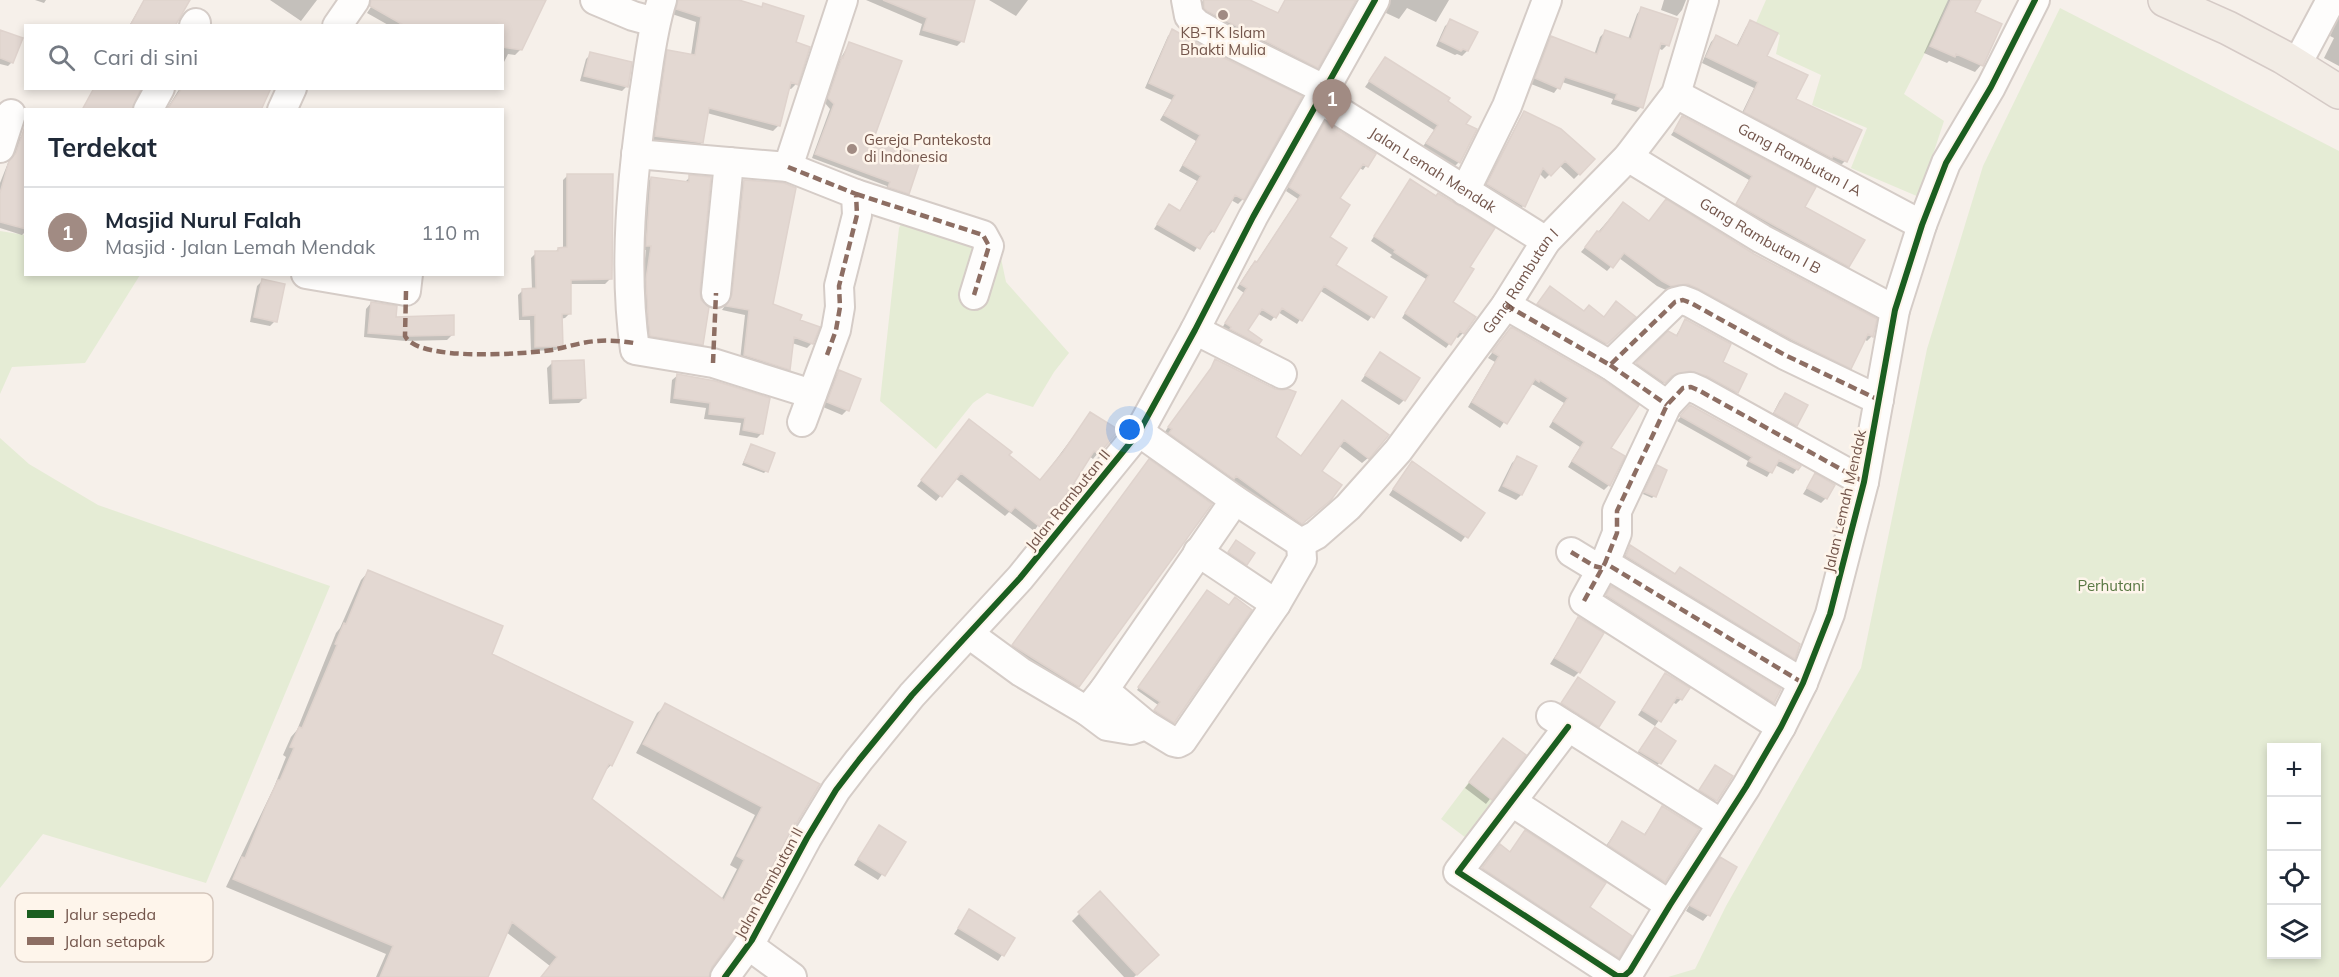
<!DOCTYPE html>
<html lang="id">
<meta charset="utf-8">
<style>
:root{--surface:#fff;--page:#f2f2f3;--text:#1f2937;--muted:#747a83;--line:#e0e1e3;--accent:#a18b83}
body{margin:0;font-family:Mulish,sans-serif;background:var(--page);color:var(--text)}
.controls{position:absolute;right:18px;bottom:18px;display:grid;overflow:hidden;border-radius:0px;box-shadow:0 3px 9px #0003}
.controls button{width:54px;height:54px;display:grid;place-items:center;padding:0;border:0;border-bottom:2px solid var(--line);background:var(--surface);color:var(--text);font:30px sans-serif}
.you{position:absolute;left:1130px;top:430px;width:21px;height:21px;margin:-15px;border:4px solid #fff;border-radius:50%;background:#1a73e8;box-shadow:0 0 0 9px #1a73e833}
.badge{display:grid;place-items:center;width:39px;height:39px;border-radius:50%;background:var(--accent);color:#fff;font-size:20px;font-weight:700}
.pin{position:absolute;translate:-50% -50px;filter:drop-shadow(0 2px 3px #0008)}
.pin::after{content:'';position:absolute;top:32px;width:21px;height:18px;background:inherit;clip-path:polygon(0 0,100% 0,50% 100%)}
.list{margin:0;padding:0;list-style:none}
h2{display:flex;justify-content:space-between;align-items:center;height:78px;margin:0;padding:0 24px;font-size:26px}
h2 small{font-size:20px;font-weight:400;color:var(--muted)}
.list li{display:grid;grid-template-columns:39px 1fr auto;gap:18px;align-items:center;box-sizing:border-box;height:90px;padding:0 24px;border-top:2px solid var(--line)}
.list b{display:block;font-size:22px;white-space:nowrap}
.list p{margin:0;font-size:20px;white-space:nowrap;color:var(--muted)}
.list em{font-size:20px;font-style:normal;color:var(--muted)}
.icon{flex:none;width:33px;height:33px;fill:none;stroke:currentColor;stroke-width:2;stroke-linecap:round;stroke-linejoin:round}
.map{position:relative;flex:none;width:2339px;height:977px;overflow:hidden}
.search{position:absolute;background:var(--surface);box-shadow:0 3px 9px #0003;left:24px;top:24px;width:480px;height:66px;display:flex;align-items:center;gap:15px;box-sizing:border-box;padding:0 21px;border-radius:0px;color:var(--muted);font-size:22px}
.panel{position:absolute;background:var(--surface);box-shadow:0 3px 9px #0003;left:24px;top:108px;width:480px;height:168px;border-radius:0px}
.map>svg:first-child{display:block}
</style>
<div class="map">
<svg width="2339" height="977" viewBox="0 0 2339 977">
<rect width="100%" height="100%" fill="#f6f0ea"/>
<path fill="#e5ecd5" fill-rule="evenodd" d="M1766,0H1948L1933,37L1904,94L1944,121L1919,197L1851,168L1867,128L1812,105L1821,75L1776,54L1780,35L1755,25Z
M2060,8L2339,151V977H1668L1695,969L1726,906L1861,668L1927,349L1983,166ZM2272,748H2316V954H2272Z
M914,198L994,225L1006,282L1069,353L1054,372L1033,407L987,393L973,403L936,449L880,401L899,228Z
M0,231L25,235L26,274L140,275L85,363L12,367L0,394Z
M0,438L29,464L98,505L330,586L206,883L43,834L0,888Z
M1469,782L1498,805L1470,841L1441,819Z"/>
<path fill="#0003" d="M35,0H46L44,3Z
M144,0H188L174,26H129Z
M270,0H317L301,21Z
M368,0H544L521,49L515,55L508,54L502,66V26H390L367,13L373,4Z
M677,0H729L760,8L764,4L794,43L796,84L791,89L788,88L778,126L773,131L707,113L702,142L697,148L651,141L663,57L668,52L691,55L696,22L672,14Z
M866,0H949L962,41L957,46L919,35L922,24Z
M989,0H1028L1016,16Z
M1203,0H1247L1277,14L1285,2L1291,0H1354L1312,71L1226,28L1200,8Z
M1386,0H1449L1436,22L1407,8L1399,19L1386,13L1388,5Z
M1664,0H1686L1682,10L1677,16L1661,10Z
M1948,0H1979L1973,13L1981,65L1975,72L1949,61L1947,63L1924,53Z
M1642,8L1667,45L1662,50L1658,48L1641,107L1636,112L1611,104L1613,99L1562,82L1554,93L1531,84L1546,42L1552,37L1594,55L1600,37L1605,32L1628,39L1637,14Z
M2339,17V66L2324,58L2334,38L2330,36Z
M1451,21L1467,51L1462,56L1457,54L1455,55L1436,46L1445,26Z
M1751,21L1765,56L1794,100L1845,161L1840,166L1740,117L1754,88L1702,63L1711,42L1716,37L1736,47L1746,27Z
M0,31L12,62L8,66L0,64Z
M1173,31L1243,199L1238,204L1231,200L1213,231L1208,236L1206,235L1194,252L1154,229L1169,206L1179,212L1197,181L1179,171L1196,141L1160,120L1172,100L1145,88L1168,36Z
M849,44L872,139L908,193L903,197L885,191L887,186L812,158L830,109L825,103L838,63Z
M591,54L627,86L622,91L580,81L586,59Z
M1385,59L1446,102L1464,125L1459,162L1454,167L1422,148L1434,130L1365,87Z
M180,88H270L259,110H166Z
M1524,113L1593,160L1574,179L1559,165L1545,179L1539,173L1523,206L1519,210L1483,189L1520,118Z
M1683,118L1803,208L1848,266L1844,270L1734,208L1749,180L1671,135Z
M1325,124L1374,155L1363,170L1358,167L1338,199L1328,237L1334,266L1385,298L1368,321L1319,290L1297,324L1278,312L1271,321L1257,313L1245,330L1258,343L1254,347L1222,328L1244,293L1237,288L1251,266L1255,262L1256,263L1298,199L1286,191Z
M23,135L26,136V231L22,235L0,228V183L17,140Z
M568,175L610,279L605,284H569L570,313L565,318L560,319L561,345L556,350L531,351L530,320H519L518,295L523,290H532L531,258L536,253L555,252L558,249H563V180Z
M690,177L702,344L697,349L645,341L642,285L646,250H642L646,184L651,178L685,182Z
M744,181L771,305L798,321L812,343L807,348L792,343L789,369L784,374L740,360L745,315L722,310L728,301L739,186Z
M1410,181L1435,197L1468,267L1451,303L1474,318L1463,333L1458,338L1455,336L1446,348L1402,318L1426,279L1390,257L1392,255L1371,241Z
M1623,203L1648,223L1872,336L1867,341L1864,339L1850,368L1845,372L1683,289L1666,290L1657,286L1619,258L1607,271L1581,252Z
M418,274H450L419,276Z
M262,281L275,321L270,326L250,322L257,286Z
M1546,292L1584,313L1604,318L1634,317L1602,348L1534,308Z
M371,303L394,318L453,334L447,340L405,341L364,337L366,309Z
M1685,321L1721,362L1736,392L1731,397L1683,375L1665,381L1659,387L1632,369L1669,333L1675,337Z
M1511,329L1600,380L1609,485L1604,490L1568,467L1580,447L1549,427L1564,403L1534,385L1530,384L1500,428L1468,407L1495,362L1488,358Z
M1380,354L1404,400L1399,405L1361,381Z
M1216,361L1274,438L1300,457L1342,402L1368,458L1362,463L1338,445L1320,471L1323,506L1295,529L1164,433Z
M553,362L584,398L579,403L549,404L547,368Z
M839,372L847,410L842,415L823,407L834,377Z
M678,375L715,382L762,433L757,438L739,435L741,423L704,419L706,408L670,403L672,380Z
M1785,395L1796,425L1791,430L1770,419L1780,400Z
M1686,411L1797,469L1793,474L1775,465L1767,477L1746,466L1748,461L1677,421Z
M1090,414L1098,453L1093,459L1089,456L1034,531L1009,512L1005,516L955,478L936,501L917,486L964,426L1040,481Z
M751,445L766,471L764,473L742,465Z
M1517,458L1535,467L1521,495L1516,500L1498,491L1512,463Z
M1144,466L1078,686L1073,691L1008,651Z
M1407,468L1483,513L1461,542L1389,495Z
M1655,469L1654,496L1652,498L1643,494Z
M1815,475L1826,498L1821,503L1803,494Z
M1234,544L1246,564L1244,566L1227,555Z
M1630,547L1793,658L1789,663L1622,561Z
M369,571L490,654L611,765L603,773L590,800L721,900L737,869L730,865L755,815L636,753L657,713L666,705L818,785L791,827L710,967L708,977H541L550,966L506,932L487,977H376L386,954L226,887L274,787L286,757L283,755L291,737L297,730L336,633L340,628L361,580Z
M1611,588L1773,702L1768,707L1602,601Z
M1205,594L1173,722L1171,724L1153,713L1158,705L1137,690Z
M1579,619V672L1574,677L1550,664Z
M1666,675L1681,699L1676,704L1672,702L1655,726L1638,715Z
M1578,679L1598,726L1593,731L1557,709Z
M1655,729L1674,741L1655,769L1635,756Z
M1498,745L1524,755L1486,804L1465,788Z
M1715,766L1731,777L1711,806L1695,796Z
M1662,808L1664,881L1659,886L1603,850L1622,823L1643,836Z
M879,827L904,843L878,880L854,865Z
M1525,832L1588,907L1618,957L1613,962L1478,874L1495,852L1509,853Z
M1715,864L1735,867L1708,915L1703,921L1686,911Z
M1100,893L1149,963L1134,977H1124L1072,921Z
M970,911L1013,938L998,961L954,934Z"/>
<path fill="#e3d8d2" stroke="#dfd3cd" stroke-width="1.5" d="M144,0H190L175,26H130Z
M371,0H546L522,50L502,47V26H405L370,6Z
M678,0H739L762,7L763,3L804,16L796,42L810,47L798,85L791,82L780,126L709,108L703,143L655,136L667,50L695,55L701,17L676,9Z
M883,0H975L964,42L923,30L927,18Z
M1204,0H1250L1278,13L1285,0H1356L1318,68L1207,11L1204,8Z
M1951,0H1981L1975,12L2002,24L1983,66L1956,54L1955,57L1930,46Z
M1641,7L1678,19L1669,46L1661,43L1643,108L1615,99L1617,94L1565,77L1560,89L1535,78L1551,36L1597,54L1605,30L1631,39Z
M1450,19L1478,32L1468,51L1463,49L1461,51L1440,41Z
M1750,20L1778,33L1767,56L1808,75L1796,99L1862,130L1847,162L1833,156L1832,158L1744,112L1758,82L1706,57L1716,35L1738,46Z
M1172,29L1216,54L1302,96L1244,200L1235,195L1214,232L1211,230L1200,249L1157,224L1169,204L1180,211L1201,176L1183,165L1200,135L1164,115L1175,95L1149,83Z
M0,30L23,38L13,63L0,58Z
M849,42L902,61L874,138L922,155L909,194L888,187L890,182L815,154L834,104L828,98L842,57L843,58Z
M590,52L632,62L628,87L584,76Z
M1385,57L1450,98L1448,101L1471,117L1466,124L1477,129L1460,163L1426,143L1438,125L1369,81Z
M94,88H141L132,110H82Z
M182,88H271L261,110H167Z
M1524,111L1561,129L1595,159L1580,175L1565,161L1551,176L1543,168L1525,207L1487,184Z
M1682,116L1816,187L1805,207L1865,240L1849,267L1736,204L1752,176L1674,131Z
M1325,122L1376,154L1368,167L1363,164L1340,198L1350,205L1330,237L1347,248L1336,265L1387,297L1374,318L1324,286L1302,321L1282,308L1276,318L1262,309L1248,330L1262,340L1259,344L1230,329L1231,327L1225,323L1247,288L1240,284L1255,261L1257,262L1301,195L1289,187Z
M26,123V229L0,222V193L9,161L16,153Z
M567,174H613L612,279L571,280V314H562L563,346L535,347V315L523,316L522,289L536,288L535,251H558V248L567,247Z
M689,175L711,177L700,291L701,300L709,307L703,345L650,336L648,317L646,279L651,246H646L651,177L689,182Z
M1410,179L1436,196L1438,193L1495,228L1470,267L1474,269L1453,302L1476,317L1464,334L1460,331L1451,345L1405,313L1429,275L1394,252L1395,250L1374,236Z
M744,180L784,183L796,188L773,304L802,315L800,320L820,327L813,344L794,337L790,370L744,355L749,310L726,306L732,295Z
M1666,199L1754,254L1877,319L1873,337L1868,334L1851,369L1793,340L1697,288L1688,284L1671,286L1662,281L1624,253L1613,268L1585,247L1597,231L1600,232L1623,202L1649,221Z
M262,279L285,284L277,322L254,317Z
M1550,286L1584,311L1589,305L1604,317L1616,301L1636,317L1607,344L1537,304Z
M371,302L397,306L396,317L454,315V335L411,336L368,333Z
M1685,319L1731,344L1723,362L1747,374L1738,393L1707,376L1690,371L1672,376L1665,383L1636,363L1668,331L1677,336Z
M1511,327L1601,379L1639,405L1611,448L1625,456L1610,486L1572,461L1584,442L1553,421L1568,398L1540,380L1539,382L1535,379L1507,424L1472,402L1499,356L1492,352Z
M1380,352L1420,378L1405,401L1365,375Z
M1215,359L1275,389L1282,390L1288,389L1296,392L1276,437L1301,456L1342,400L1389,435L1369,459L1344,440L1322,471L1342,485L1331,500L1302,524L1236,476L1234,479L1169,433L1172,429L1168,427L1211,368Z
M584,360L586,398L553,399L552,361Z
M839,370L861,379L849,411L827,402Z
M677,374L715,381L770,398L763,434L743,430L745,418L709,414L710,403L674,398Z
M1785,393L1808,405L1797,426L1774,413Z
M1690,405L1801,466L1798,470L1779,460L1772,473L1749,461L1752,457L1680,416Z
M1090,412L1119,430L1099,454L1094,451L1074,483L1075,484L1040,527L1015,507L1011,512L961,473L942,497L921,480L969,419L1012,452L1009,455L1040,480L1063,452Z
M751,444L775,453L768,472L744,462Z
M1517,456L1537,466L1522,495L1503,486Z
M1149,459L1212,504L1079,687L1012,645Z
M1412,461L1485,513L1468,538L1393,489Z
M1657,465L1667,470L1656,497L1644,492Z
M1815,473L1835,485L1827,499L1807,488Z
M1236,540L1255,553L1247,565L1228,552Z
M1630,545L1675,574L1680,567L1800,644L1795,659L1626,556Z
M368,570L503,626L492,654L633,722L612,766L609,764L592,799L724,900L744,860L737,856L762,807L643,744L665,703L820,784L796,824L795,823L738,931L712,967L709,977H541L557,957L512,922L488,977H380L393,946L233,879L242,857L245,858L266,806L278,780H280L294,748L290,747L299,727L302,728L337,645L335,644L344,623L346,624Z
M1611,586L1781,689L1774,703L1606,595Z
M1207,590L1229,605L1235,597L1252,610L1174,723L1154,710L1160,702L1138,687Z
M1578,617L1604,633L1580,673L1555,658Z
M1665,673L1690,688L1682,700L1677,697L1661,722L1642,710Z
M1578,677L1615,702L1599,727L1561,703Z
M1655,727L1676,741L1661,764L1639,751Z
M1503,738L1526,755L1492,800L1469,782Z
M1715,765L1733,776L1717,801L1699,790Z
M1662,806L1699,829L1665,882L1608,845L1622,821L1645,835Z
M879,825L906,842L885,876L858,859Z
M1525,830L1606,883L1590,907L1632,936L1619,958L1482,868L1500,844L1510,852Z
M1720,857L1737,867L1710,916L1689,905Z
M1100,891L1159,955L1137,975L1078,912Z
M969,909L1015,938L1004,956L958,928Z"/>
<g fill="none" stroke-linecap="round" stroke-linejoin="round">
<g stroke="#d5ccc7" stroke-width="32">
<g id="minor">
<path d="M595,0L633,16L655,22"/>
<path d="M662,0C652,31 649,63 644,94C632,177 623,266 635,350L713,363L812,394"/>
<path d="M1186,0L1189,16L1197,24L1223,39L1326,90"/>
<path d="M194,26L196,23"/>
<path d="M337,26L355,0"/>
<path d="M2297,64L2331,0"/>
<path id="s1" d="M1676,94L1922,225"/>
<path id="s2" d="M1321,100L1546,241"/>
<path d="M148,110L160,88"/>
<path d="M282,110L292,88"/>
<path d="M0,148L11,114"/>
<path d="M636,154L788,167L843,0"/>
<path id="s3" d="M1628,157L1762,239L1895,310"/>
<path d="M788,167L856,194L857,215L839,286L840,307L836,330L802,422"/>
<path d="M1465,191L1507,106L1547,0"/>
<path d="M856,194L983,235L989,246L974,295"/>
<path d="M306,274L406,291L408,274"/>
<path d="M716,293L729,162"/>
<path d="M1506,305L1610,365L1675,302L1683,300L1691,303L1785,355L1879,400"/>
<path d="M1195,330L1282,374"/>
<path d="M1610,365L1667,405"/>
<path id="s4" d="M1301,543L1316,535L1348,507L1398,451L1506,305L1546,241L1628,157L1676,94L1704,0"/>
<path d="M1198,552L1276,604"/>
<path d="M1571,552L1594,566L1602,568"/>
<path d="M1605,563L1584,601L1781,727"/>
<path d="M969,634L1021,672L1087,711L1107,726L1131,730L1146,725"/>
<path d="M1803,683L1605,563L1617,533V511L1667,405L1683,388L1691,387L1700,391L1864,482"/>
<path d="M1104,690L1146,725L1174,742L1178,743L1182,741L1276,604L1302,559L1301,543L1235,500L1139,432"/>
<path d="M1087,711L1104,690L1235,500"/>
<path d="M1551,716L1722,824"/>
<path d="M1568,727L1458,872L1617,976H1624L1630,971L1670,905L1746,787L1781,727L1803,683L1830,614L1864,482L1895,310L1922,225L1946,163L1991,87L2035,0"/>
<path d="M1512,802L1670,905"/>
<path d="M748,945L792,977"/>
<path d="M725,977L752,940L807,838L836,790L859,760L912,695L1020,578L1139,432L1195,330L1253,217L1375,0"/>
</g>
</g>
<g stroke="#d5cac6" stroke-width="36">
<path id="major" d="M2165,0L2228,28L2283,57L2339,92"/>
</g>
<use href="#minor" stroke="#fefdfc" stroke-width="28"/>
<use href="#major" stroke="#f2ece5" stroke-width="33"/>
<path stroke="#8d6e63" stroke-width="4.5" stroke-dasharray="9 4.5" stroke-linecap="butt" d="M788,167L856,194L857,215L839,286L840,307L836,330L827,355
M856,194L983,235L989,246L974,295
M406,291L405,336C418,362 525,354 552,350C567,347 582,342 597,341C609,340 622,341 634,343
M1506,305L1610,365L1675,302L1683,300L1691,303L1785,355L1879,400
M713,363L716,293
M1610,365L1667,405
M1571,552L1594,566L1602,568
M1584,601L1605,563
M1803,683L1605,563L1617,533V511L1667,405L1683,388L1691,387L1700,391L1864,482"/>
<g stroke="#fef5eb" stroke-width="10">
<path id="cycleway" d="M1568,727L1458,872L1617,976H1624L1630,971L1670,905L1746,787L1781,727L1803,683L1830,614L1864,482L1895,310L1922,225L1946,163L1991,87L2035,0
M725,977L752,940L807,838L836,790L859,760L912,695L1020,578L1139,432L1195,330L1253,217L1375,0"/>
</g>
<use href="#cycleway" stroke="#1b5e20" stroke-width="6"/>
</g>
<g fill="#a18b83" stroke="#fef5eb" stroke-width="2">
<circle cx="1223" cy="15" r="6"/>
<circle cx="852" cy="149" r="6"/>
</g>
<g text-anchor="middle" stroke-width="5" stroke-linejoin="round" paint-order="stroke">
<g font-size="15" fill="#73554b" stroke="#fef5eb">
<text x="1223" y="38">KB-TK Islam<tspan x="1223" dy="17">Bhakti Mulia</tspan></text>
<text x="864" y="145" text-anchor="start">Gereja Pantekosta<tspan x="864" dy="17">di Indonesia</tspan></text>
</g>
<g font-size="15" fill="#73554b" stroke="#fef5eb">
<text dy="5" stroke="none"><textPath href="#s1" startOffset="140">Gang Rambutan I A</textPath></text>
<text dy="5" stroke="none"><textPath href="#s2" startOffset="132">Jalan Lemah Mendak</textPath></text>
<text dy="5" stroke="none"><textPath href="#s3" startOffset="154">Gang Rambutan I B</textPath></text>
<text dy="5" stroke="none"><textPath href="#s4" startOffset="344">Gang Rambutan I</textPath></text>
<text transform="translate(1068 500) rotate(-51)" y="5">Jalan Rambutan II</text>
<text transform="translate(1845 501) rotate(-77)" y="5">Jalan Lemah Mendak</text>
<text transform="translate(769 883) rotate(-61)" y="5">Jalan Rambutan II</text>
</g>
<g font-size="15" fill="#597843" stroke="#fef5eb">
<text x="2111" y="591">Perhutani</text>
</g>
</g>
<rect x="15" y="893" width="198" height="69" rx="9" fill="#fef5eb" stroke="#d4c5bb" stroke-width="1.5"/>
<rect x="27" y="910" width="27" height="8" fill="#1b5e20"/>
<rect x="27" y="937" width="27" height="8" fill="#8d6e63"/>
<g font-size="16" fill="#73554b">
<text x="64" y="920">Jalur sepeda</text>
<text x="64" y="947">Jalan setapak</text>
</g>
</svg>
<div class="controls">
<button>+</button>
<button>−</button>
<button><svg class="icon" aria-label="locate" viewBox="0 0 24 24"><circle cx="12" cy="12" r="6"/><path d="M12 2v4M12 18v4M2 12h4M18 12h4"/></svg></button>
<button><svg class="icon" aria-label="layers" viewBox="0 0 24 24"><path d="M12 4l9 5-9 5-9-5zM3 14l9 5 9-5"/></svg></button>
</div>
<div class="you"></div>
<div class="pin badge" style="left:1332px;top:129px">1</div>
<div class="search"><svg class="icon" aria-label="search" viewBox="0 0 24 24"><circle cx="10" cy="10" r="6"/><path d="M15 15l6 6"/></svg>Cari di sini</div>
<section class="panel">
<h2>Terdekat<small></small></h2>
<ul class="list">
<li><span class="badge">1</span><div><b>Masjid Nurul Falah</b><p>Masjid · Jalan Lemah Mendak</p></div><em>110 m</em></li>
</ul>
</section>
</div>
